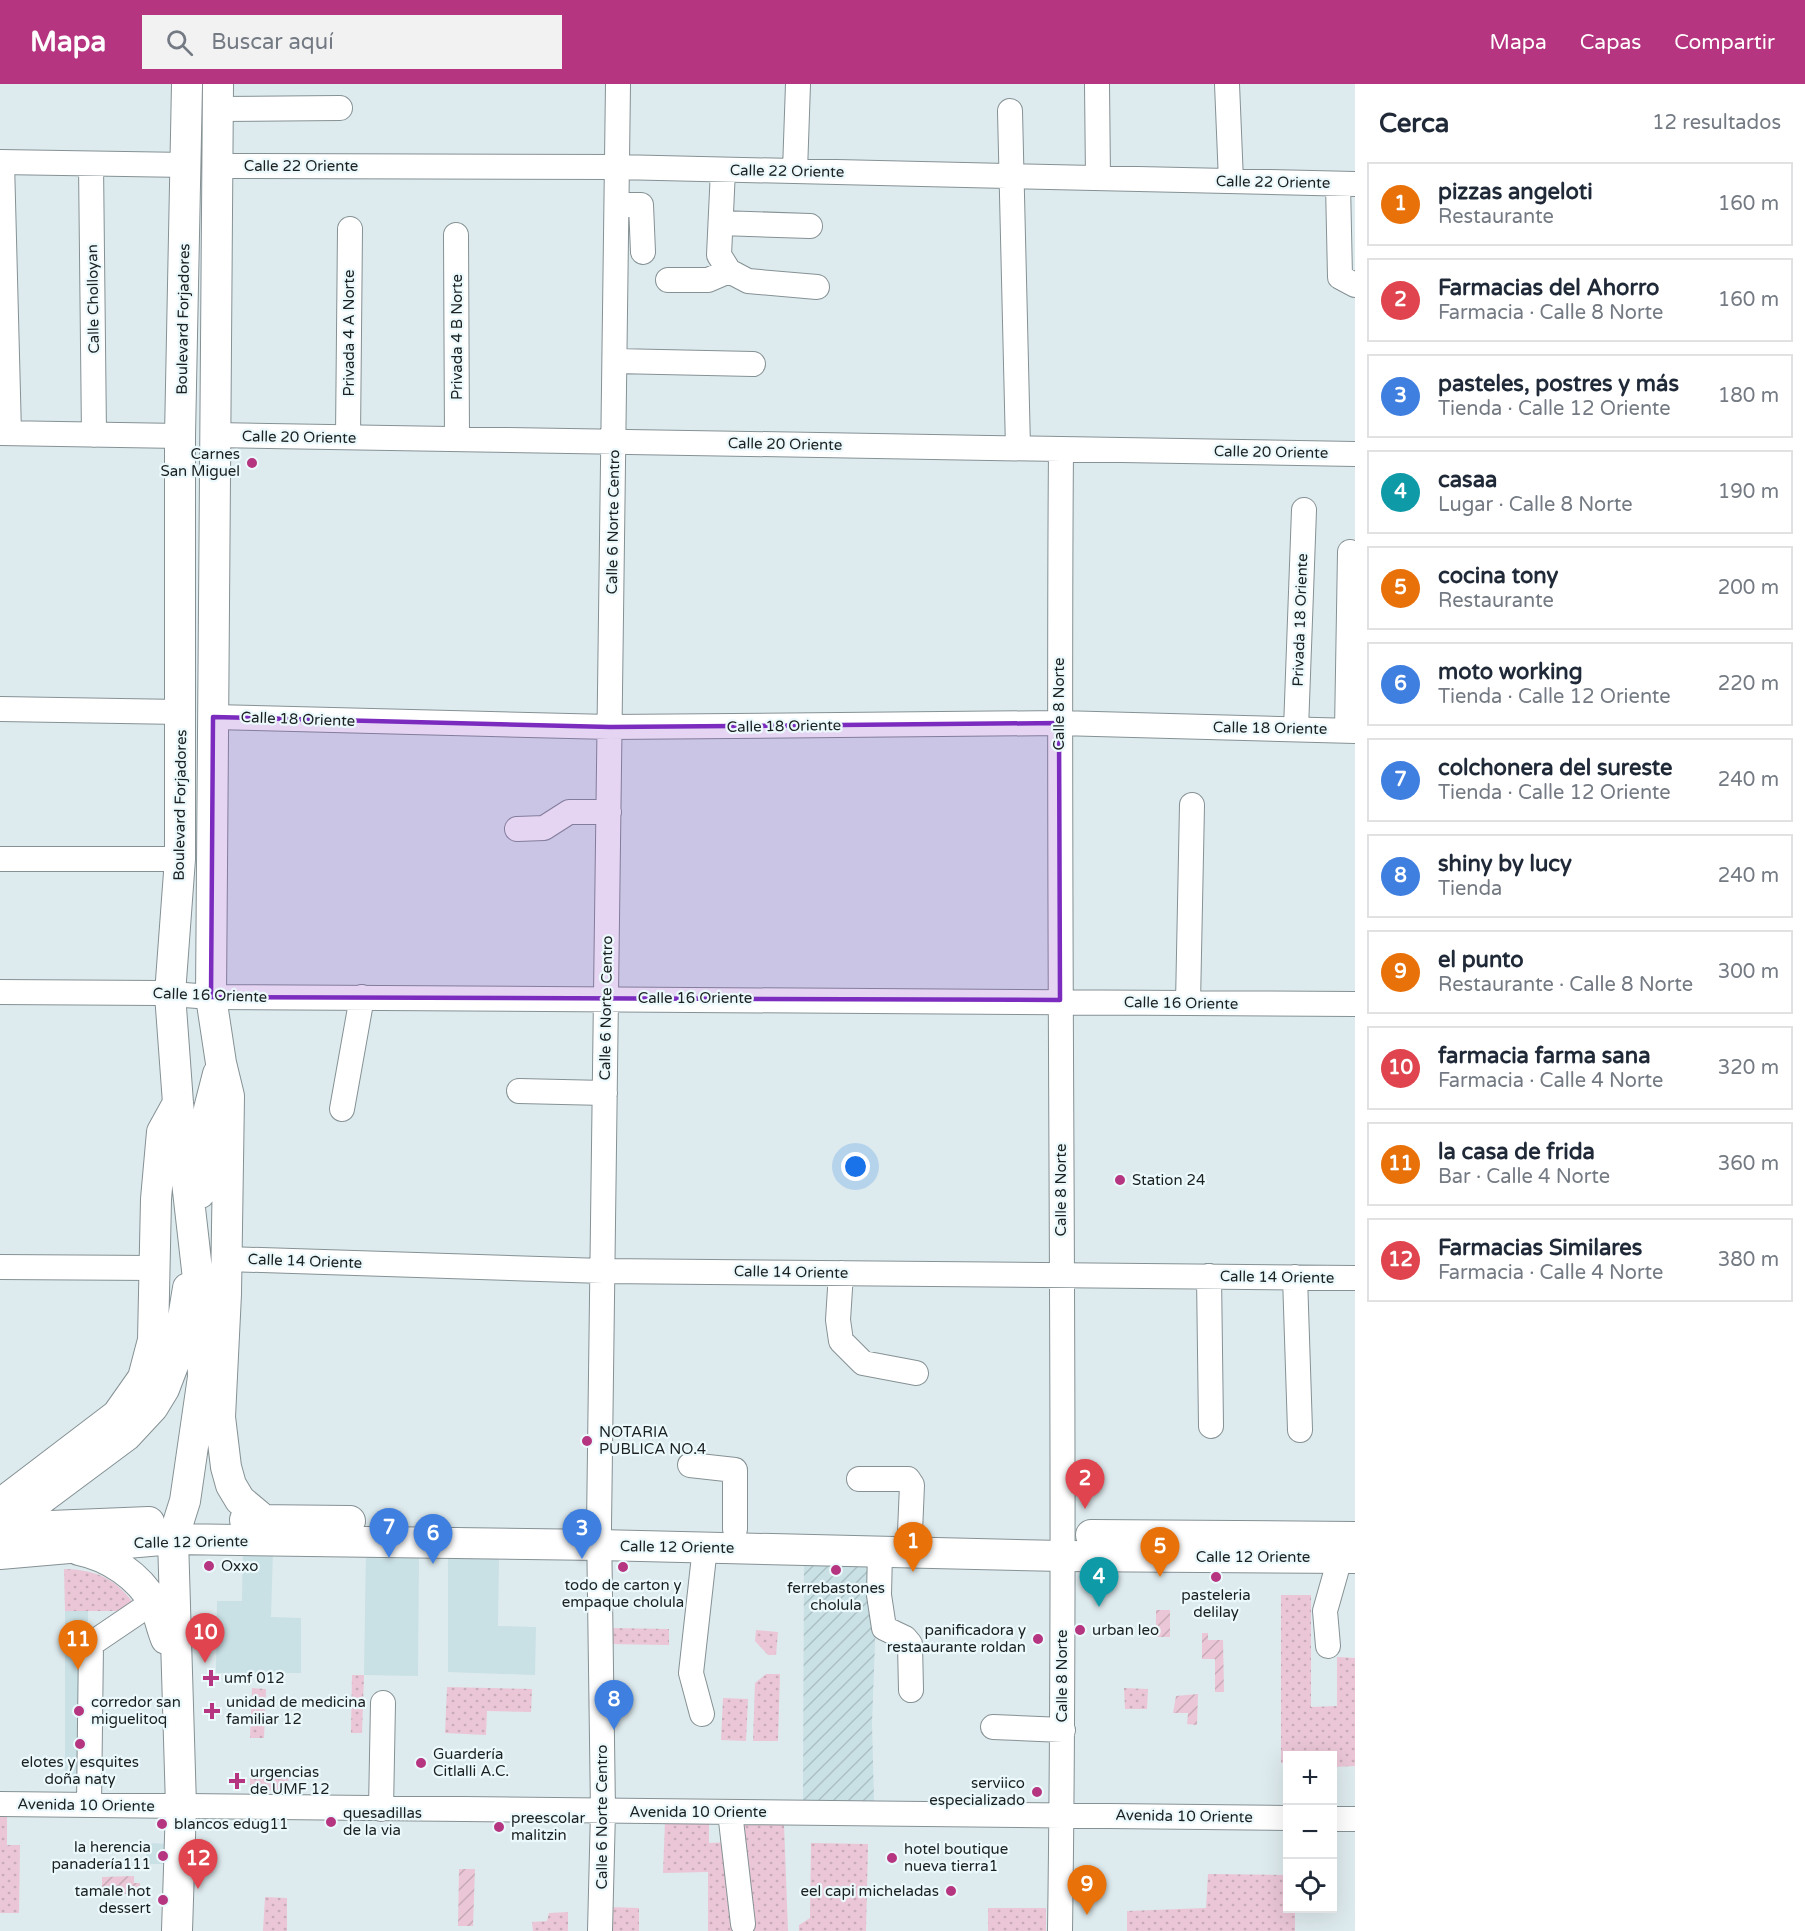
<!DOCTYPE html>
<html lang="es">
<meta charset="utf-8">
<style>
:root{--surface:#fff;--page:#f2f2f3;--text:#1f2937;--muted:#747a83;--line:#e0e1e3;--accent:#b63580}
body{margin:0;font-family:"Varela Round",sans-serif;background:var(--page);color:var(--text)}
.controls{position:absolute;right:18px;bottom:18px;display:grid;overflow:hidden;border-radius:0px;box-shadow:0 6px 24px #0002}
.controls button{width:54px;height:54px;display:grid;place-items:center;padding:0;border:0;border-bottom:2px solid var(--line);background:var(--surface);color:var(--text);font:30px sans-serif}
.you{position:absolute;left:856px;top:1083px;width:21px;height:21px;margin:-15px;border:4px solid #fff;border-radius:50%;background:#1a73e8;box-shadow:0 0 0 9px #1a73e833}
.badge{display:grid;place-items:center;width:39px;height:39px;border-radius:50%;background:var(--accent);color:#fff;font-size:20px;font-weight:700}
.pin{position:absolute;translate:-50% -50px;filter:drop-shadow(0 2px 3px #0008)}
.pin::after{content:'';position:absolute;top:32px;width:21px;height:18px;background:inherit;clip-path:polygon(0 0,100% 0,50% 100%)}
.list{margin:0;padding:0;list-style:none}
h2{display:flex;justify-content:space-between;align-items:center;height:78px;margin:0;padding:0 24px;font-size:26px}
h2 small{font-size:20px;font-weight:400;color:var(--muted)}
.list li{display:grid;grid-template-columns:39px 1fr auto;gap:18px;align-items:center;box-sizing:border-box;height:84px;margin:0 12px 12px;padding:0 12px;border:2px solid var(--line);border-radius:0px}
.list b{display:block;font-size:22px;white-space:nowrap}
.list p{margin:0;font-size:20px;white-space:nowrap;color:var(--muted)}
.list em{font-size:20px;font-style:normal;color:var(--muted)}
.icon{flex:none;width:33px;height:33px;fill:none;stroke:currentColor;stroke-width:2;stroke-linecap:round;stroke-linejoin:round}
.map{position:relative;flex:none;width:1355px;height:1847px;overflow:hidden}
header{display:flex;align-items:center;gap:36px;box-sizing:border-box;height:84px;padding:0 30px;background:var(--accent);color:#fff}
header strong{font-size:28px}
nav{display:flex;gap:33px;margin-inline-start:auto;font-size:21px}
.search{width:420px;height:54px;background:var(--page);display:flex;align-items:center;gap:15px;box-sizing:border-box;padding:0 21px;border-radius:0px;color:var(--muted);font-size:22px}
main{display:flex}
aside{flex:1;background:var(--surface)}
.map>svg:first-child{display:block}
</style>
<header>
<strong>Mapa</strong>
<div class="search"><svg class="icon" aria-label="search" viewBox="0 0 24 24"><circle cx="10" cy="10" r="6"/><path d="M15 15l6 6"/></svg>Buscar aquí</div>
<nav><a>Mapa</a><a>Capas</a><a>Compartir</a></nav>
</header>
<main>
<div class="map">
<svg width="1355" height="1847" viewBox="0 0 1355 1847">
<defs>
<pattern id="industrial-furrows" width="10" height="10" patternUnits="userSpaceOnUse" patternTransform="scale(1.5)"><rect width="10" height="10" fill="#c9e0e5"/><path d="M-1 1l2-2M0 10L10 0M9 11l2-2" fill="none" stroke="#acc0c4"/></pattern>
<pattern id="grass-dots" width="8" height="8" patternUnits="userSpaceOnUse" patternTransform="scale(1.5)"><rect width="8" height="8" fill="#eac6d6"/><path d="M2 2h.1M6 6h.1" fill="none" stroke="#c8aab7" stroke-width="1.8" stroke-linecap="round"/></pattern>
<pattern id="garden-furrows" width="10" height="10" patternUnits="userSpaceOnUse" patternTransform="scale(1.5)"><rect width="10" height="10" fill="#eac6d6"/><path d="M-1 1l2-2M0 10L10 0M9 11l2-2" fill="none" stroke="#c8aab7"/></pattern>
</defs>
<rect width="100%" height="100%" fill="#deebee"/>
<path fill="#c9e0e5" d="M243,1465H273L271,1533L301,1534V1589H216L217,1517H242Z
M366,1465H419L418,1592L364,1591Z
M448,1466L499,1470L498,1542L536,1543L535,1591L448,1588Z
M65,1527H88L87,1696L65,1695Z
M147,1759L169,1760V1780H146Z"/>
<path fill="url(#industrial-furrows)" d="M804,1471L878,1479L872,1639L874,1717L803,1716Z"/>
<path fill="url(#grass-dots)" d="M64,1485C101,1486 119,1497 139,1527H65Z
M1281,1511H1311V1623L1337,1622V1573L1355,1574V1682L1333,1683L1332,1672H1288L1287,1679H1281Z
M609,1544L669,1545V1561L609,1560Z
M756,1546L778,1548L776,1571H768L755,1557Z
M766,1590H780L778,1657H753L755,1599Z
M352,1591H364L362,1649H351Z
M447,1603L532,1605L531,1628L487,1627L486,1651L445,1649Z
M252,1604L266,1605L264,1654H250Z
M1124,1604L1148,1605L1147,1625H1125Z
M723,1614L748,1615L746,1657L721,1656Z
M250,1684L289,1685L288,1707L250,1706Z
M0,1726L7,1727V1761H20L19,1829H0Z
M665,1737L709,1738V1759L732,1758V1741L784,1740L788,1847H708V1788L663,1789Z
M811,1759L868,1760L866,1847H799V1841L810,1834Z
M1208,1790L1287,1791L1288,1824L1295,1825V1847H1127V1827L1206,1824Z
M265,1813L287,1814V1847H263Z
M609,1823L639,1824V1847H609Z
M988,1824H1046V1847H988Z
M568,1828V1847H533L532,1838L547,1837L549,1829Z"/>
<path fill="url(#garden-furrows)" d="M1156,1526H1170V1553H1156Z
M1202,1549H1208V1556H1223L1224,1608H1215V1575H1202Z
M1198,1610L1197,1641L1187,1640L1188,1629H1173L1176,1612Z
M459,1785H475L473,1842H458Z
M134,1792V1799H140V1810H102V1793Z"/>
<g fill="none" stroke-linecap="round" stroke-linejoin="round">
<g stroke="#859194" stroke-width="26">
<path id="minor" d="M1097,0L1098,94
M1227,0L1231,97
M218,25L340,24
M1010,27L1018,364
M0,78L187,81
M2,78L9,349
M91,80L94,351
M219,82L617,83L1355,100
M723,86L719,171L729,187L748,197L817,203
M795,87L798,0
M1338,100L1340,193L1355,201
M617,121H641L643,168
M721,139L810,142
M456,151L457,355
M668,196H708L729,187
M615,277L753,280
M0,349L180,352
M215,351L1355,370
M348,353L350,145
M0,625L181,628
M213,633L610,643L1059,639L1355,647
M1296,645L1304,426
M1347,646L1350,468
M517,745L544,744L569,728H609
M0,775H180
M0,908L158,909L211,913L1355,920
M1188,919L1192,721
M519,1007L605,1009
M342,1025L362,913
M227,1175L603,1187L1355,1194
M0,1183L154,1184
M841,1189L838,1236L841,1257L863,1279L916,1289
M1209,1192L1211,1342
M1295,1193L1300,1346
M690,1381L735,1386V1445
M859,1395H908L912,1401L910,1448
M880,1467L879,1511L884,1544L905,1554L910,1560L911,1606
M1328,1562L1325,1527L1340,1474
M702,1630L691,1589L705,1463
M993,1643L1063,1646
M0,1720L1288,1734
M89,1721L91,1560L153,1518
M381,1725L383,1619
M730,1728L743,1840
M1332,1735H1355
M600,1847L603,1727L599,1442L618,0
M1060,1847C1067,1353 1057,859 1061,365"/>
</g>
<g stroke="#859194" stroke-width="32">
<path id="major" d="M218,0L211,913L221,979L229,1012L226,1210L220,1333L226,1383L231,1401L240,1416L264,1436
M200,1109L209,1025L218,990
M0,1420L117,1331L143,1294L153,1256L156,1115L162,1048L178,1019
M245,1436L350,1437
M0,1444L149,1438
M1,1445L126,1352L153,1323L164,1305L177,1271L188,1204
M1091,1451L1355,1453
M79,1466C109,1472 139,1492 154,1519C159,1530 161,1543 166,1555
M0,1470L173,1455L599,1461L1062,1472L1355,1474
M177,1847L181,1722L173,1455L185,1417L203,1293L201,1221L178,1019L170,910L180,775V352L187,0"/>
</g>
<use href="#minor" stroke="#fff" stroke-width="24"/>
<use href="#major" stroke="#fff" stroke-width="30"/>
</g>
<path fill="#7b2cbf" fill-opacity="0.2" stroke="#7b2cbf" stroke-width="4.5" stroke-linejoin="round" d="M213,633L610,643L1059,639L1060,916L211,913Z"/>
<g fill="#b63580" stroke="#ebf9fc" stroke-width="2">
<circle cx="252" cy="379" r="6"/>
<circle cx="1120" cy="1096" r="6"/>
<circle cx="587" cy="1357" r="6"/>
<circle cx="209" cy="1482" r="6"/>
<circle cx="623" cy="1483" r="6"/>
<circle cx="836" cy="1486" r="6"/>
<circle cx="1216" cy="1493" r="6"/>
<circle cx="1080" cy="1546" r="6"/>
<circle cx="1038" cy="1555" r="6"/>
<path d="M208 1585h6v6h6v6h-6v6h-6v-6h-6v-6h6z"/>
<circle cx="79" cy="1627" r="6"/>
<path d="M209 1618h6v6h6v6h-6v6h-6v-6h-6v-6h6z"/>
<circle cx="80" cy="1660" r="6"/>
<circle cx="421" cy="1679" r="6"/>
<path d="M234 1688h6v6h6v6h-6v6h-6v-6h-6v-6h6z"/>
<circle cx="1037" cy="1708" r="6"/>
<circle cx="331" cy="1738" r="6"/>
<circle cx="162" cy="1740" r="6"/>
<circle cx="499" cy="1743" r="6"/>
<circle cx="163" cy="1772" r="6"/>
<circle cx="892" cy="1774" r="6"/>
<circle cx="951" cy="1807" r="6"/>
<circle cx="163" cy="1816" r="6"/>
</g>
<g text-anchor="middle" stroke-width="4.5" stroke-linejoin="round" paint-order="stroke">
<g font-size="15" fill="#1b2021" stroke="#ebf9fc">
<text x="301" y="87">Calle 22 Oriente</text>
<text transform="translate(787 87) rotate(1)" y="5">Calle 22 Oriente</text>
<text transform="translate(1273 98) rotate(1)" y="5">Calle 22 Oriente</text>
<text transform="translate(93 215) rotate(-91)" y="5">Calle Cholloyan</text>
<text transform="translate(183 235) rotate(-89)" y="5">Boulevard Forjadores</text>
<text transform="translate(349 249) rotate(-90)" y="5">Privada 4 A Norte</text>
<text transform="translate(457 253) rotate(-90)" y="5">Privada 4 B Norte</text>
<text transform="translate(299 353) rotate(1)" y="5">Calle 20 Oriente</text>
<text transform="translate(785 360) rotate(1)" y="5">Calle 20 Oriente</text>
<text transform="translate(1271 368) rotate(1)" y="5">Calle 20 Oriente</text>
<text transform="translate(613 438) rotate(-89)" y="5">Calle 6 Norte Centro</text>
<text transform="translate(1300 536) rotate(-88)" y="5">Privada 18 Oriente</text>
<text transform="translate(1059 620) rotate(-90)" y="5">Calle 8 Norte</text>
<text transform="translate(298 635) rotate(2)" y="5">Calle 18 Oriente</text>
<text transform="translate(784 642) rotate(-1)" y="5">Calle 18 Oriente</text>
<text transform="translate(1270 644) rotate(1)" y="5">Calle 18 Oriente</text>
<text transform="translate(180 721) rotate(-89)" y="5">Boulevard Forjadores</text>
<text transform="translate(210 911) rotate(2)" y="5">Calle 16 Oriente</text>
<text x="695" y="919">Calle 16 Oriente</text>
<text transform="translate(1181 919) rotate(1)" y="5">Calle 16 Oriente</text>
<text transform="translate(606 924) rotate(-89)" y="5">Calle 6 Norte Centro</text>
<text transform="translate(1061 1106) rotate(-90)" y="5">Calle 8 Norte</text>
<text transform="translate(305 1177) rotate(2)" y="5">Calle 14 Oriente</text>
<text transform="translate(791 1188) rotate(1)" y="5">Calle 14 Oriente</text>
<text transform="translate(1277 1193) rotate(1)" y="5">Calle 14 Oriente</text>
<text transform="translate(191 1458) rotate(-1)" y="5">Calle 12 Oriente</text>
<text transform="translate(677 1463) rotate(1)" y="5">Calle 12 Oriente</text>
<text x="1253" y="1478">Calle 12 Oriente</text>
<text transform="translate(1062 1592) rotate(-90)" y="5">Calle 8 Norte</text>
<text transform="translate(86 1721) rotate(1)" y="5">Avenida 10 Oriente</text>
<text x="698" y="1733">Avenida 10 Oriente</text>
<text transform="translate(1184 1732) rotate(1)" y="5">Avenida 10 Oriente</text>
<text transform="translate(602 1733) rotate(-90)" y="5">Calle 6 Norte Centro</text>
</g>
<g font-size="15" fill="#1b2021" stroke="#ebf9fc" text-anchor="start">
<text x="240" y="375" text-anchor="end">Carnes<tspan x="240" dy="17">San Miguel</tspan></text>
<text x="1132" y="1101">Station 24</text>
<text x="599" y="1353">NOTARIA<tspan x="599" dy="17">PUBLICA NO.4</tspan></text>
<text x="221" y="1487">Oxxo</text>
<text x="623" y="1506" text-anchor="middle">todo de carton y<tspan x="623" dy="17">empaque cholula</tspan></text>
<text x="836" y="1509" text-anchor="middle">ferrebastones<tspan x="836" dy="17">cholula</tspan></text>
<text x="1216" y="1516" text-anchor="middle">pasteleria<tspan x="1216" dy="17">delilay</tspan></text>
<text x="1026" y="1551" text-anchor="end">panificadora y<tspan x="1026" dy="17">restaaurante roldan</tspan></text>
<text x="1092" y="1551">urban leo</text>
<text x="224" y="1599">umf 012</text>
<text x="91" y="1623">corredor san<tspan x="91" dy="17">miguelitoq</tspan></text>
<text x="226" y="1623">unidad de medicina<tspan x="226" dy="17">familiar 12</tspan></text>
<text x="433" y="1675">Guardería<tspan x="433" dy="17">Citlalli A.C.</tspan></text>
<text x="80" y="1683" text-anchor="middle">elotes y esquites<tspan x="80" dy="17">doña naty</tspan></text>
<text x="250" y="1693">urgencias<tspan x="250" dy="17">de UMF 12</tspan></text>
<text x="1025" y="1704" text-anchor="end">serviico<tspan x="1025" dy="17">especializado</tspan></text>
<text x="343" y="1734">quesadillas<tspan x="343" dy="17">de la via</tspan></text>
<text x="511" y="1739">preescolar<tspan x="511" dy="17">malitzin</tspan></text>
<text x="174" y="1745">blancos edug11</text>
<text x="151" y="1768" text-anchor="end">la herencia<tspan x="151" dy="17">panadería111</tspan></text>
<text x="904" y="1770">hotel boutique<tspan x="904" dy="17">nueva tierra1</tspan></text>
<text x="151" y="1812" text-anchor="end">tamale hot<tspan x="151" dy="17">dessert</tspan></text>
<text x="939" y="1812" text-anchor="end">eel capi micheladas</text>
</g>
</g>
</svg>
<div class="controls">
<button>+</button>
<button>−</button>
<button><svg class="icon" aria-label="locate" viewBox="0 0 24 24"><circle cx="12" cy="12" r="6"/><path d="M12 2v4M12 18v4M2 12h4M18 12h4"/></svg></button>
</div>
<div class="you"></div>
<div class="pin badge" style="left:913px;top:1488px;background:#e8710a">1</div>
<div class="pin badge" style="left:1085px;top:1425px;background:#e0444e">2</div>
<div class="pin badge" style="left:582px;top:1475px;background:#3f7fe0">3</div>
<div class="pin badge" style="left:1099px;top:1523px;background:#0f9aa8">4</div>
<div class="pin badge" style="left:1160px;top:1493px;background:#e8710a">5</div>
<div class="pin badge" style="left:433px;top:1480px;background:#3f7fe0">6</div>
<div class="pin badge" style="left:389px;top:1474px;background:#3f7fe0">7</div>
<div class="pin badge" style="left:614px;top:1646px;background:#3f7fe0">8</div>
<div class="pin badge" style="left:1087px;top:1831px;background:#e8710a">9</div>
<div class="pin badge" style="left:205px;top:1579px;background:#e0444e">10</div>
<div class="pin badge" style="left:78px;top:1586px;background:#e8710a">11</div>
<div class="pin badge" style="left:198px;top:1805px;background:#e0444e">12</div>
</div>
<aside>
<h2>Cerca<small>12 resultados</small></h2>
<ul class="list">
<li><span class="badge" style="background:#e8710a">1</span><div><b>pizzas angeloti</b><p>Restaurante</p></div><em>160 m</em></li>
<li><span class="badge" style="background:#e0444e">2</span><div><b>Farmacias del Ahorro</b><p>Farmacia · Calle 8 Norte</p></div><em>160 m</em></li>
<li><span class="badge" style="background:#3f7fe0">3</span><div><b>pasteles, postres y más</b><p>Tienda · Calle 12 Oriente</p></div><em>180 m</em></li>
<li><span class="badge" style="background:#0f9aa8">4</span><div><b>casaa</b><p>Lugar · Calle 8 Norte</p></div><em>190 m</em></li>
<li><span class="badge" style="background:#e8710a">5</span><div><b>cocina tony</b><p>Restaurante</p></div><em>200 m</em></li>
<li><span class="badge" style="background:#3f7fe0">6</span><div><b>moto working</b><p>Tienda · Calle 12 Oriente</p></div><em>220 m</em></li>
<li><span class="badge" style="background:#3f7fe0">7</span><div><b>colchonera del sureste</b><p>Tienda · Calle 12 Oriente</p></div><em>240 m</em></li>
<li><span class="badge" style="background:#3f7fe0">8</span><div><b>shiny by lucy</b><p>Tienda</p></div><em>240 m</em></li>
<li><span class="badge" style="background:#e8710a">9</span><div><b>el punto</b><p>Restaurante · Calle 8 Norte</p></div><em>300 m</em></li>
<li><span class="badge" style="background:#e0444e">10</span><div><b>farmacia farma sana</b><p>Farmacia · Calle 4 Norte</p></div><em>320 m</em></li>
<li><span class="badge" style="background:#e8710a">11</span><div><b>la casa de frida</b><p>Bar · Calle 4 Norte</p></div><em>360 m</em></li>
<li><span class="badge" style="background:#e0444e">12</span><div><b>Farmacias Similares</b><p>Farmacia · Calle 4 Norte</p></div><em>380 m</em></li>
</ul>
</aside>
</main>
